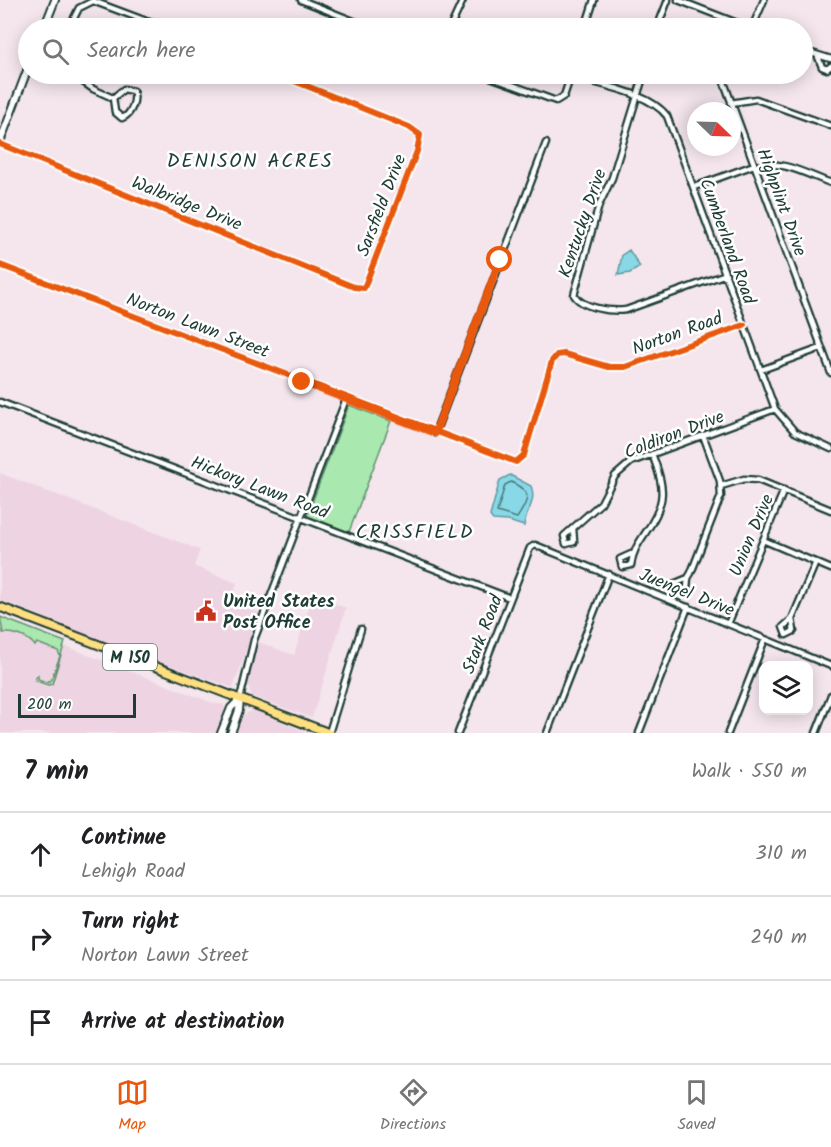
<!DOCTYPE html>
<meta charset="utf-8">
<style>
:root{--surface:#fff;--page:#f6f6f6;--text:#202124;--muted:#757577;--line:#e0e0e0;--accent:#ea580c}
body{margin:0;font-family:Kalam,sans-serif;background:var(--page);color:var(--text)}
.controls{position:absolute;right:18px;bottom:18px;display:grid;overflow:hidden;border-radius:12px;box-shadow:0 3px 15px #0003}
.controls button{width:54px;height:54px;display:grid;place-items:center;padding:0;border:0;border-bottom:2px solid var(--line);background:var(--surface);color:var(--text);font:30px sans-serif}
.compass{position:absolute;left:687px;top:102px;width:54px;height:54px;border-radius:50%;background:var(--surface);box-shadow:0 3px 15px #0003;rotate:113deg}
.scale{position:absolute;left:18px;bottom:15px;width:118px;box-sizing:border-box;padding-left:6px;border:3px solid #1f3d34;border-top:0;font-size:16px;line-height:21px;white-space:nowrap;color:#1f3d34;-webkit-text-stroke:4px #fff;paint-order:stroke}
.stop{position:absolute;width:18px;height:18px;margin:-14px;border:4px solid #ea580c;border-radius:50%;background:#fff}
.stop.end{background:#ea580c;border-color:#fff;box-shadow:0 2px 6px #0008}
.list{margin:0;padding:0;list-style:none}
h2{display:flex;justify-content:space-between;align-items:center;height:78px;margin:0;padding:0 24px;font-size:26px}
h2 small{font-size:20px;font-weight:400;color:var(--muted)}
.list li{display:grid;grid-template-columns:39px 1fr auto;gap:18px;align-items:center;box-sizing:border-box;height:84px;padding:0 24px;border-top:2px solid var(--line)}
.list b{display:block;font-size:22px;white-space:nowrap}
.list p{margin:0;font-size:20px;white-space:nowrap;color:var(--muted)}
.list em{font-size:20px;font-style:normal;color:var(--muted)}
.icon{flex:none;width:33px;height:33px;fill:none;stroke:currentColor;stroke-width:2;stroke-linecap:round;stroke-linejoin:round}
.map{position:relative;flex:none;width:831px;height:733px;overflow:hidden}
.search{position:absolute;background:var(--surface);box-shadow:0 3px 15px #0003;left:18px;right:18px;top:18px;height:66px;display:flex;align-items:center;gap:15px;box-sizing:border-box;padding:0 21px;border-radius:33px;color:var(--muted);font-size:22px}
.sheet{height:330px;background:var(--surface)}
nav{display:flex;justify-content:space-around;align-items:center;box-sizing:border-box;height:84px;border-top:2px solid var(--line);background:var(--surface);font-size:16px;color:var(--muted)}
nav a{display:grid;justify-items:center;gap:3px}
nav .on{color:var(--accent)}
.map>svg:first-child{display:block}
</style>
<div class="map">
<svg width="831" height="733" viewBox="0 0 831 733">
<rect width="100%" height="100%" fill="#f5e6ee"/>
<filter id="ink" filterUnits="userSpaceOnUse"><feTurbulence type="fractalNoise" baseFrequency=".0167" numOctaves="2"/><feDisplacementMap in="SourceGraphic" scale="12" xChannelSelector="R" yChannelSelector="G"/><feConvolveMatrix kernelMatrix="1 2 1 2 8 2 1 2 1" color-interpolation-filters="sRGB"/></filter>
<g filter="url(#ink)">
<path fill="#eed4e2" d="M0,473L200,550L194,566L237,583L231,601L260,613L233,688L124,649L0,600Z
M313,594L346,608L312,718L251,696L248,682L256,641L294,655Z
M0,621L216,704H223L225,709L216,733H0Z
M254,710L308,733H236L243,715Z"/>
<path fill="#a9e8af" stroke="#649272" stroke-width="1.5" d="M349,405L391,421L349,532L307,516Z
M0,617L65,642L52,684L48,685L36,681L35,678L38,675V679L46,682L51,680L60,656L58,651L37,643L35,646C29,637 13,632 3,633Z"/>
<path fill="#89d8e7" stroke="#5f9a9f" stroke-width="1.5" d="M629,250L640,267L630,273L618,275L622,255Z
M510,475L531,486C537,501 526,511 524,526L508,521L493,520L490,516L500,480Z"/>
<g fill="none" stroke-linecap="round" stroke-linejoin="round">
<path stroke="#497b7c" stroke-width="1.5" d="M511,482C533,492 529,500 517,518L497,512L505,485Z"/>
<g stroke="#1f3d34" stroke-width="9">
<path id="street" d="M301,0L371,28
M678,0L750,28
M69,28L79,8L93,1L165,28
M450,28L463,0
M508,28H516
M585,28L594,0
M657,28L668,0
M719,28L723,18
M752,28L764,0
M802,50L831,59
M818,57L822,67L827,69L831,66
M72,74L93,89L113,98
M482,74L556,101L564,96L571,75
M644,74L612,178L599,205L574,295C582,308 611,312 626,310L726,274
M721,74L831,373
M571,76C599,85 649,92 667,116L775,409L795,432L831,449
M506,83L510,74
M124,89L133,91C137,100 131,115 122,118L115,112L113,98Z
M731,103L756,99L831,126
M0,144L354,287L364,288L417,151L420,135L409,127L277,74
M755,167C780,158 808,175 831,183
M694,187L754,165
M0,265L516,462L524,455L552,361L557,355L564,354L609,367H625L744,325
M761,370L821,348
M0,402L510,598
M435,433L546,143
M721,486L744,479L758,480L831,510
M573,528L574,542L566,544L564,536L601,503L615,476L631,462L775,409
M763,540L831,569
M631,554L620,559L622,567L631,565C633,551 638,544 646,532C667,502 665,487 652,454
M688,578L687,589L678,590L676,583L688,578L691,573L721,496L720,481L703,435
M792,619L783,627L786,635L794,631L792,619L816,562
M728,624L784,490
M240,699L254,640L346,399
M329,733L361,629
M458,733L530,548L535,545L831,666
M547,733L609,574
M639,733L688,607
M728,733L765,639
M816,733L831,695"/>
</g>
<g stroke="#1f3d34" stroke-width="10">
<path id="secondary" d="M44,28L55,0
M0,142L28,68
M221,733L231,708L240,699
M231,733L239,710L240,699"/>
</g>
<g stroke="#1f3d34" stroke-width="11">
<path id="primary" d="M0,607L329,733"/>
</g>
<use href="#street" stroke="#fff" stroke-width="4.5"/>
<use href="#secondary" stroke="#fff" stroke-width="6"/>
<use href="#primary" stroke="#fedf80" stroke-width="7"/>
<g stroke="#fff" stroke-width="10">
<path id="cycleway" d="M0,144L354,287L364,288L417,151L420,135L409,127L277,74
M0,265L516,462L524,455L552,361L557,355L564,354L609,367H625L744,325"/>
</g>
<use href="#cycleway" stroke="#e8590c" stroke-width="6"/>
</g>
</g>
<g fill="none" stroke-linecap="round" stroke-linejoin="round" filter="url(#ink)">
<path stroke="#ea580c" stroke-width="8" d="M302,382L435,433L500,260"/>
</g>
<defs>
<g id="civic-bare" transform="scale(1.62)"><path d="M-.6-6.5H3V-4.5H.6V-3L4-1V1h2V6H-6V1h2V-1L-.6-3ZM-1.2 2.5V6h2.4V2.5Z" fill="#c8321e" stroke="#fff" stroke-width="2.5" paint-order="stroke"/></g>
</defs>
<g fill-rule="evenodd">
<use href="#civic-bare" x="206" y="611"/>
</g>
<g text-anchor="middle" stroke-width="5" stroke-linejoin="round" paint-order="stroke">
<rect fill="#fff" stroke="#627771" stroke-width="1.5" x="103" y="644" width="54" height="26" rx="4.5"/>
<g font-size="16" font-weight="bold" fill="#1f3d34">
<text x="130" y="663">M 150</text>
</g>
<g font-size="18" fill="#1f3d34" stroke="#fff">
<text transform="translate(782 202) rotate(70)" y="6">Highplint Drive</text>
<text transform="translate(187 203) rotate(22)" y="6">Walbridge Drive</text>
<text transform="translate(381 205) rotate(-69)" y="6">Sarsfield Drive</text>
<text transform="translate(582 223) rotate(-71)" y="6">Kentucky Drive</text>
<text transform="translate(728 241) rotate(70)" y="6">Cumberland Road</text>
<text transform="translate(198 325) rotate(21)" y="6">Norton Lawn Street</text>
<text transform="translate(677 333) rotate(-20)" y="6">Norton Road</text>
<text transform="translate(674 434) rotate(-21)" y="6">Coldiron Drive</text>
<text transform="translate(260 487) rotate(21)" y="6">Hickory Lawn Road</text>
<text transform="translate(751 535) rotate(-67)" y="6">Union Drive</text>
<text transform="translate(687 592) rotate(22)" y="6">Juengel Drive</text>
<text transform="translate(482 634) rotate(-69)" y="6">Stark Road</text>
</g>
<g font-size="18" font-weight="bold" fill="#1f3d34" stroke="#fff" text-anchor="start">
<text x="223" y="607">United States<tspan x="223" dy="21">Post Office</tspan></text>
</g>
<g font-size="20" letter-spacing="1.5" fill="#1f3d34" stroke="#fff">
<text x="250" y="167">DENISON ACRES</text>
<text x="415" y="538">CRISSFIELD</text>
</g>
</g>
</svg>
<div class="controls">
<button><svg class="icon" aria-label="layers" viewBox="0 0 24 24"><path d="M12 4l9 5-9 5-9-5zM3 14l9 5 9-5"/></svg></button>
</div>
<svg class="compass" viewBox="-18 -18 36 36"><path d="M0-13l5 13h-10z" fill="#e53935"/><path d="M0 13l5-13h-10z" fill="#757577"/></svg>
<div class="scale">200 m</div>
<div class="stop" style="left:500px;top:260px"></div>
<div class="stop end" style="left:302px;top:382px"></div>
<div class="search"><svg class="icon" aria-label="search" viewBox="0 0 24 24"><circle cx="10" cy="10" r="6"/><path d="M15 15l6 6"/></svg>Search here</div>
</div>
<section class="sheet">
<h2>7 min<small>Walk · 550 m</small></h2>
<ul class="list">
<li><svg class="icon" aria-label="ahead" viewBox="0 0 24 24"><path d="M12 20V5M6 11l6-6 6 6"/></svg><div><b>Continue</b><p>Lehigh Road</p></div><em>310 m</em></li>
<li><svg class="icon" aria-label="right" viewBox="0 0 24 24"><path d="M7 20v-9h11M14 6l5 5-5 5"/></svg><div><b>Turn right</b><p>Norton Lawn Street</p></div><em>240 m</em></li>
<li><svg class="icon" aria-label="arrive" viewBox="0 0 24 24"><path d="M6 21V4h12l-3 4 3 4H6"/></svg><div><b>Arrive at destination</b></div></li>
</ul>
</section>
<nav>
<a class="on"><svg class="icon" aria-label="map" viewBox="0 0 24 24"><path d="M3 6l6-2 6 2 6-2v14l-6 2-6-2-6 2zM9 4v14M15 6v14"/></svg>Map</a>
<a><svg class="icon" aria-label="directions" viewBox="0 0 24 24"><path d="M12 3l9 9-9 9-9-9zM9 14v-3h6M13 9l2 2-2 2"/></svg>Directions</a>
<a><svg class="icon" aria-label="saved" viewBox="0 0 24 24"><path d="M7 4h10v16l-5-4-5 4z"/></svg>Saved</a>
</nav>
